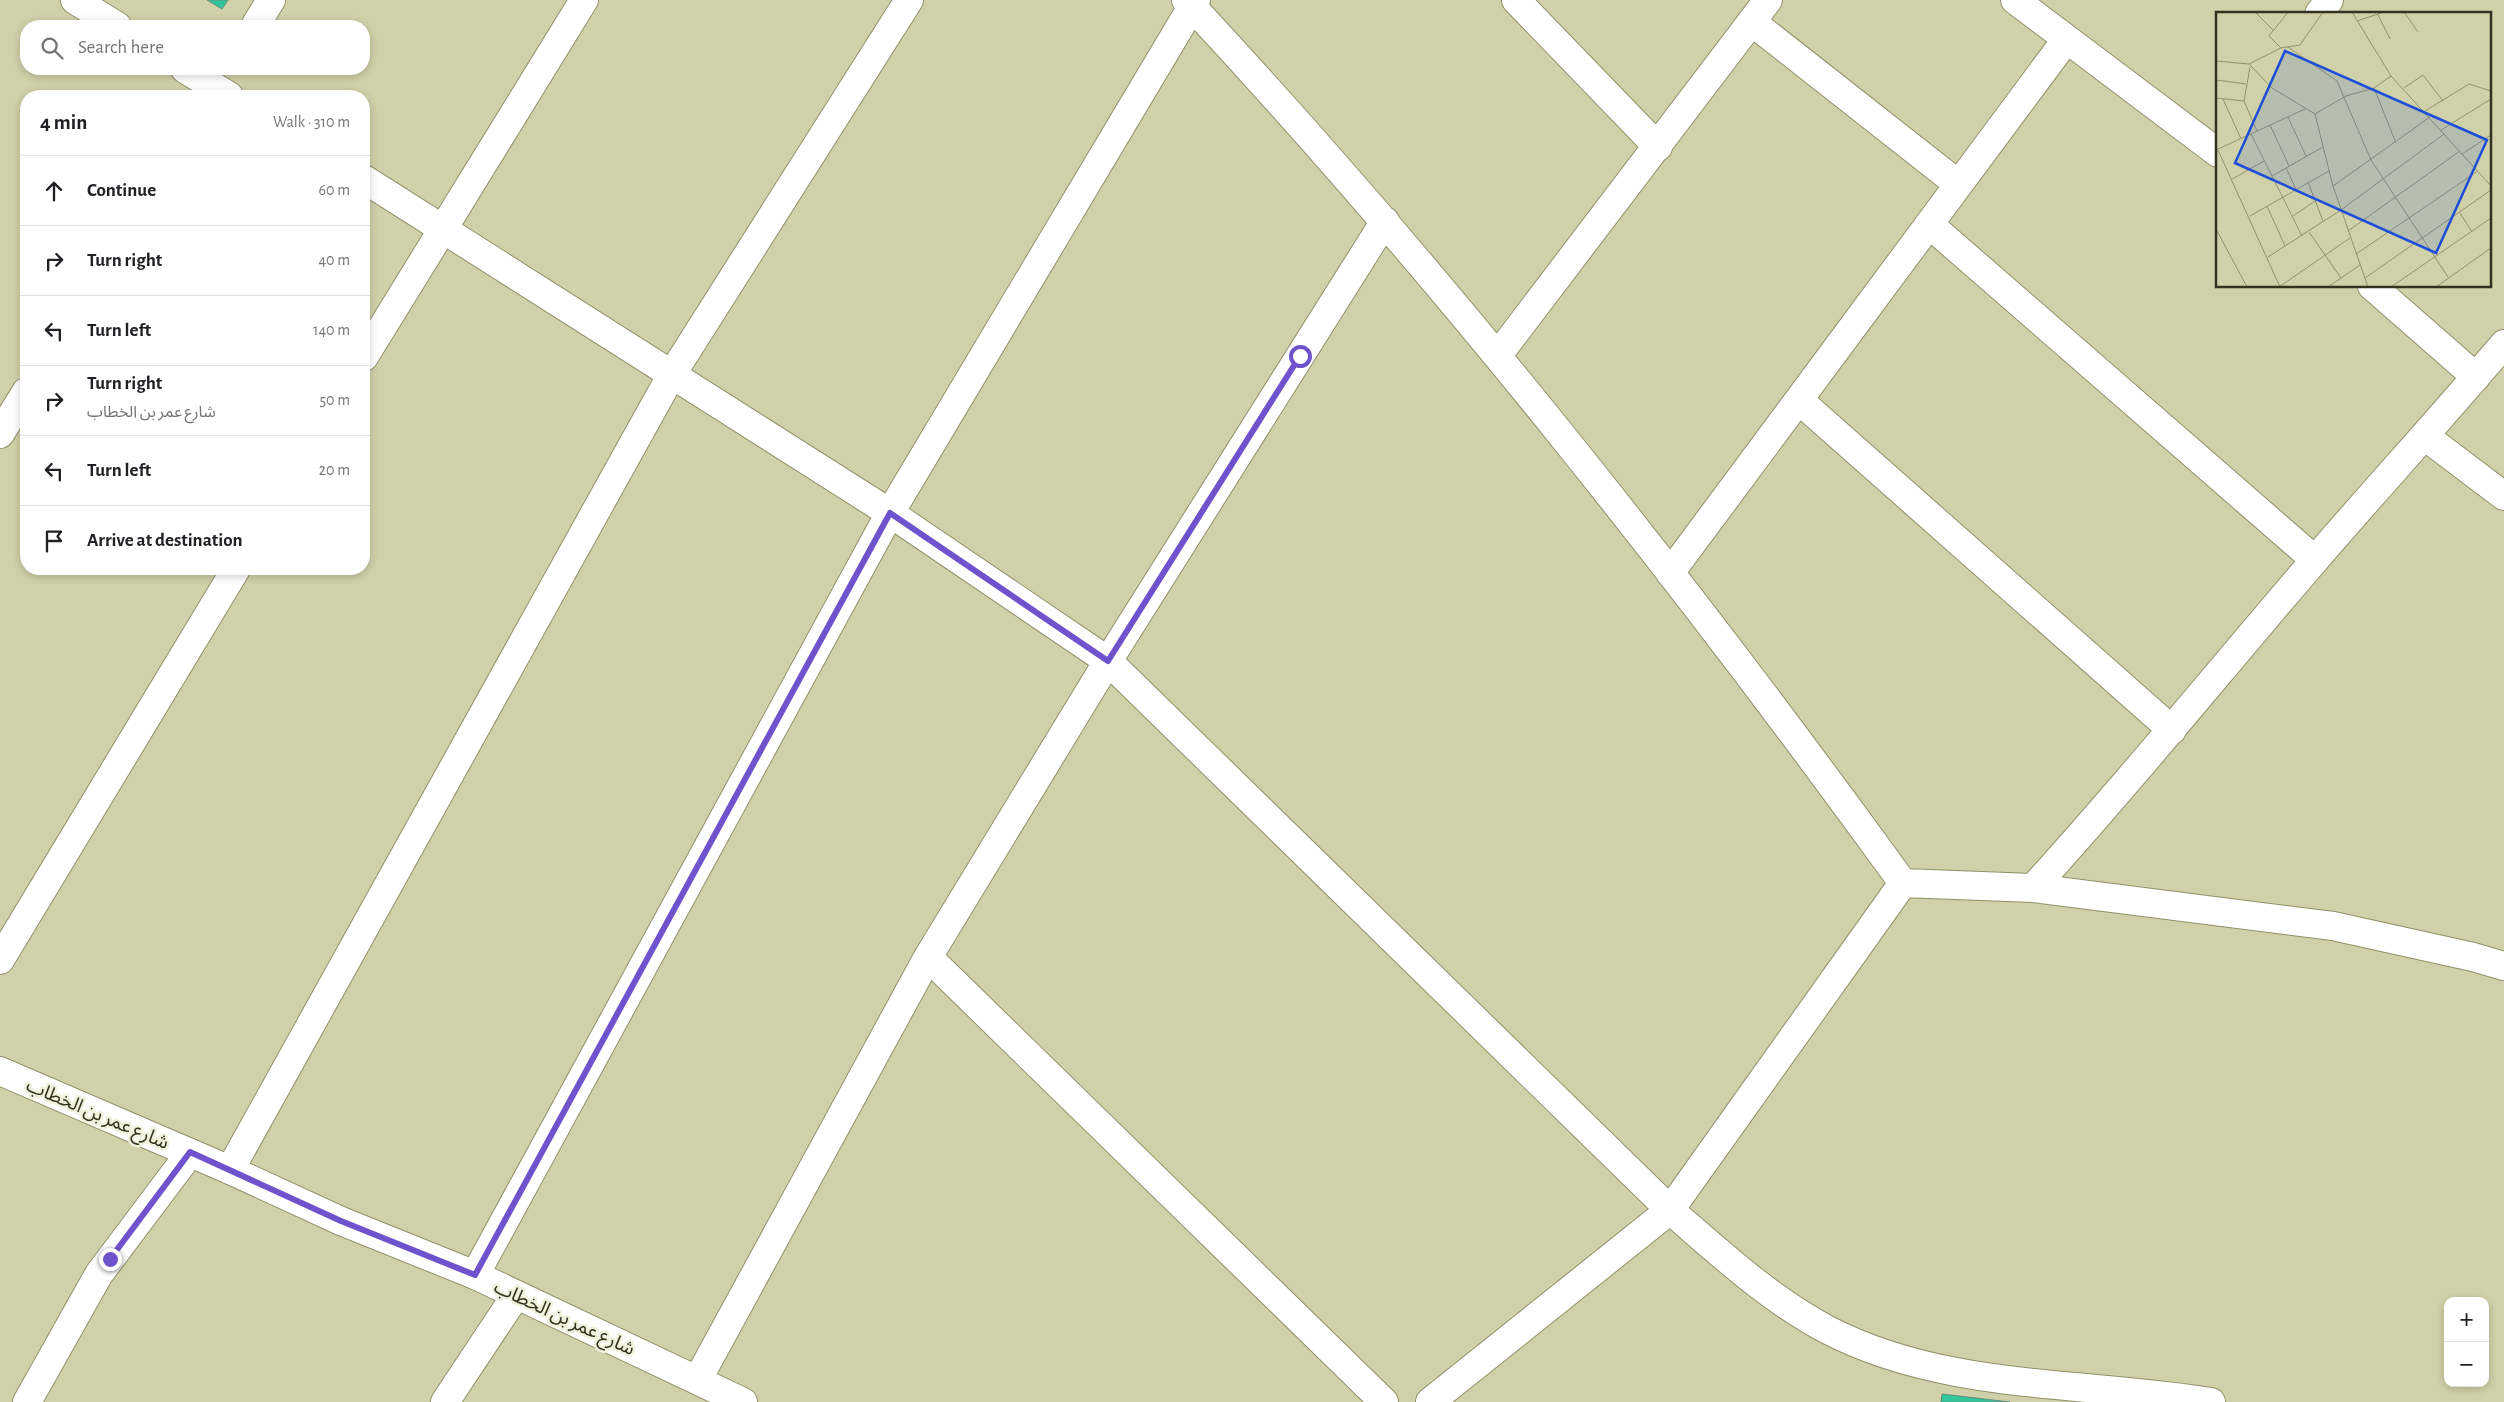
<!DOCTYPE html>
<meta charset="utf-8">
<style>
:root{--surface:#fff;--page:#f6f6f6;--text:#202124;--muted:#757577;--line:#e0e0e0}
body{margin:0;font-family:"Alegreya Sans","Noto Sans Arabic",sans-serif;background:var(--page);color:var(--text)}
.controls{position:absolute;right:15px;bottom:15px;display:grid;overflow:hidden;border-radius:10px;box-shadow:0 2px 8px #0003}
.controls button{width:45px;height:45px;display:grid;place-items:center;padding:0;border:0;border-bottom:1px solid var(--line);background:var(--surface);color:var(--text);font:25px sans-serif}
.stop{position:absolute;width:15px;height:15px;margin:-11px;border:4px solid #6f53cd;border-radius:50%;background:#fff}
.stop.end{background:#6f53cd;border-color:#fff;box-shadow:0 1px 5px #0008}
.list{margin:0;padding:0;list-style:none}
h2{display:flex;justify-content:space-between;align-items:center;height:65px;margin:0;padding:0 20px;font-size:21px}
h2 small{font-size:16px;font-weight:400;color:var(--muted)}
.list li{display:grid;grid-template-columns:32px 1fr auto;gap:15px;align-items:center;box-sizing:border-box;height:70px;padding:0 20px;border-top:1px solid var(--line)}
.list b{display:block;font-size:19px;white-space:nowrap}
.list p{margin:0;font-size:16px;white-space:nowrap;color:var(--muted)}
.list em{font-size:16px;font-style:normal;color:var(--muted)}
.icon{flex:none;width:28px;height:28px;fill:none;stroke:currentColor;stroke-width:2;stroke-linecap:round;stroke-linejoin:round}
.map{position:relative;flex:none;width:2504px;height:1402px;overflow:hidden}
.search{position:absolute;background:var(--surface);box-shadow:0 2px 8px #0003;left:20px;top:20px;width:350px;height:55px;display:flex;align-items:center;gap:12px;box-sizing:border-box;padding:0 18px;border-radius:20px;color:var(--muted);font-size:19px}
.panel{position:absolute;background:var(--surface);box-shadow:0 2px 8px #0003;left:20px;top:90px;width:350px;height:485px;border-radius:20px}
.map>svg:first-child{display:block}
</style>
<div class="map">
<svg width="2504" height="1402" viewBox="0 0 2504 1402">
<rect width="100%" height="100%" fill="#d0d1a8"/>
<path fill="#33c59c" stroke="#628f7e" d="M207,0H228L222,9Z
M1942,1394L2010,1402H1941Z"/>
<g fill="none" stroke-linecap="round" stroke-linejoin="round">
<g stroke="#90916a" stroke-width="30">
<path id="minor" d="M75,0L117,26
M1186,0C1445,278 1680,576 1903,883
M1516,0L1658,147
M2015,0L2218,153
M2319,14L2329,0
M1752,22L1958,184
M255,26L271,0
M185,69L229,96
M364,179L890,513L1108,661L1670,1210C1720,1253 1768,1298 1826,1329C1944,1391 2084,1381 2211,1402
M1929,224L2315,560
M2372,286L2476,377
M1498,355L1768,0
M364,357L584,0
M1800,401L2172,730
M0,434L26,392
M2426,437L2504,496
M1670,573L2066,40
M1903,883L2033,888L2333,926L2473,957L2504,966
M2033,888C2130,782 2220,670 2314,561C2377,488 2442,417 2504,344
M928,957L1384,1402
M0,960L236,569
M230,1170L672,374L909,0
M475,1275L890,513L1196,0
M698,1379L928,957L1108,661L1385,221
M27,1402L99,1274L190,1153
M445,1402L516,1295
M1430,1402L1670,1210L1903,883"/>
</g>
<g stroke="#90916a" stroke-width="30">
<path id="tertiary" d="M0,1071L230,1170L341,1221L475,1275L743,1402"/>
</g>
<use href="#minor" stroke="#fff" stroke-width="28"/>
<use href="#tertiary" stroke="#fff" stroke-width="28"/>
</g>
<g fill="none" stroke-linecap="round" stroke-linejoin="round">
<path stroke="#6f53cd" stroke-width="6" d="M110,1259L190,1152L341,1221L475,1275L890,513L1108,661L1300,356"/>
</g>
<g text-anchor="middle" stroke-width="5" stroke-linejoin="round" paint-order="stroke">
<g font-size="19" fill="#323222" stroke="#eff1db">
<text transform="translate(98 1113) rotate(23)" y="7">شارع عمر بن الخطاب</text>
<text transform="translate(565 1317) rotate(25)" y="7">شارع عمر بن الخطاب</text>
</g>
</g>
<g transform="translate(2216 12)">
<rect width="275" height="275" fill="#d0d1a8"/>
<path fill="none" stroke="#919172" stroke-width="1" d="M39,0L58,19M136,0L175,64L275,174M188,0L202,20M162,3L174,27M141,9L168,0M72,35L121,69L155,148L232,265M65,36L53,24L72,0M0,49L33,52L65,36L84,33L107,0M33,52L56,76L99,102M34,55L28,89L41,119M0,68L30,72M158,76L180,131M188,76L207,63L227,89M0,86L28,89M7,87L25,127M209,99L253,72L275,79M99,102L117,174L152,275M99,102L130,84L158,76L175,64M72,105L90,144M54,113L73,154M225,118L275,87M35,122L86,224M0,138L89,97M2,138L64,275M246,142L275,123M70,156L80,177M56,164L107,135M16,167L48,149M92,170L107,209M117,174L214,105M51,194L69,234M244,201L256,220M34,204L113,159M77,204L99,189M0,217L31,275M132,219L244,139M93,220L125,266M140,242L262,159M52,245L125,198L228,122M149,266L275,178M63,275L134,226M112,275L144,253M175,275L275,206M220,275L275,236"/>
<path fill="#1d4ed8" fill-opacity="0.15" stroke="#1d4ed8" stroke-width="2.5" d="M69,39L271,128L220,241L19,151Z"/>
<rect width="275" height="275" fill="none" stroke="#323222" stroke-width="2.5"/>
</g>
</svg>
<div class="controls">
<button>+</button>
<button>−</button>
</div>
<div class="stop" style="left:1300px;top:356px"></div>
<div class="stop end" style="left:110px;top:1259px"></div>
<div class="search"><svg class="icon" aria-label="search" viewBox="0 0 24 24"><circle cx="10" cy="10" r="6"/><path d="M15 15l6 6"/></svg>Search here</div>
<section class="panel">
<h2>4 min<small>Walk · 310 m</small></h2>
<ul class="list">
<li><svg class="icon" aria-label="ahead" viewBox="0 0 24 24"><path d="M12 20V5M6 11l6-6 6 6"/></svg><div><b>Continue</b></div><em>60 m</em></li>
<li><svg class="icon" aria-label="right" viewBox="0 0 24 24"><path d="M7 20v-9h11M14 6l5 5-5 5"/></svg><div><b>Turn right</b></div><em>40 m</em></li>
<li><svg class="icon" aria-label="left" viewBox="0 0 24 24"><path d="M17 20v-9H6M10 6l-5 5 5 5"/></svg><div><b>Turn left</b></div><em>140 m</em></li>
<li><svg class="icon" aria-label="right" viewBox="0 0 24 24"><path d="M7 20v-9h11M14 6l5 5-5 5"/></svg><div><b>Turn right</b><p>شارع عمر بن الخطاب</p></div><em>50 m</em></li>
<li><svg class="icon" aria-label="left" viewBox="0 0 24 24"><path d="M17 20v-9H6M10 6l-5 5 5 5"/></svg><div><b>Turn left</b></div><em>20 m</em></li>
<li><svg class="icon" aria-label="arrive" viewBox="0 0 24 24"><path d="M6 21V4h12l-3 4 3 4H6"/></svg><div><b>Arrive at destination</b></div></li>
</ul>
</section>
</div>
